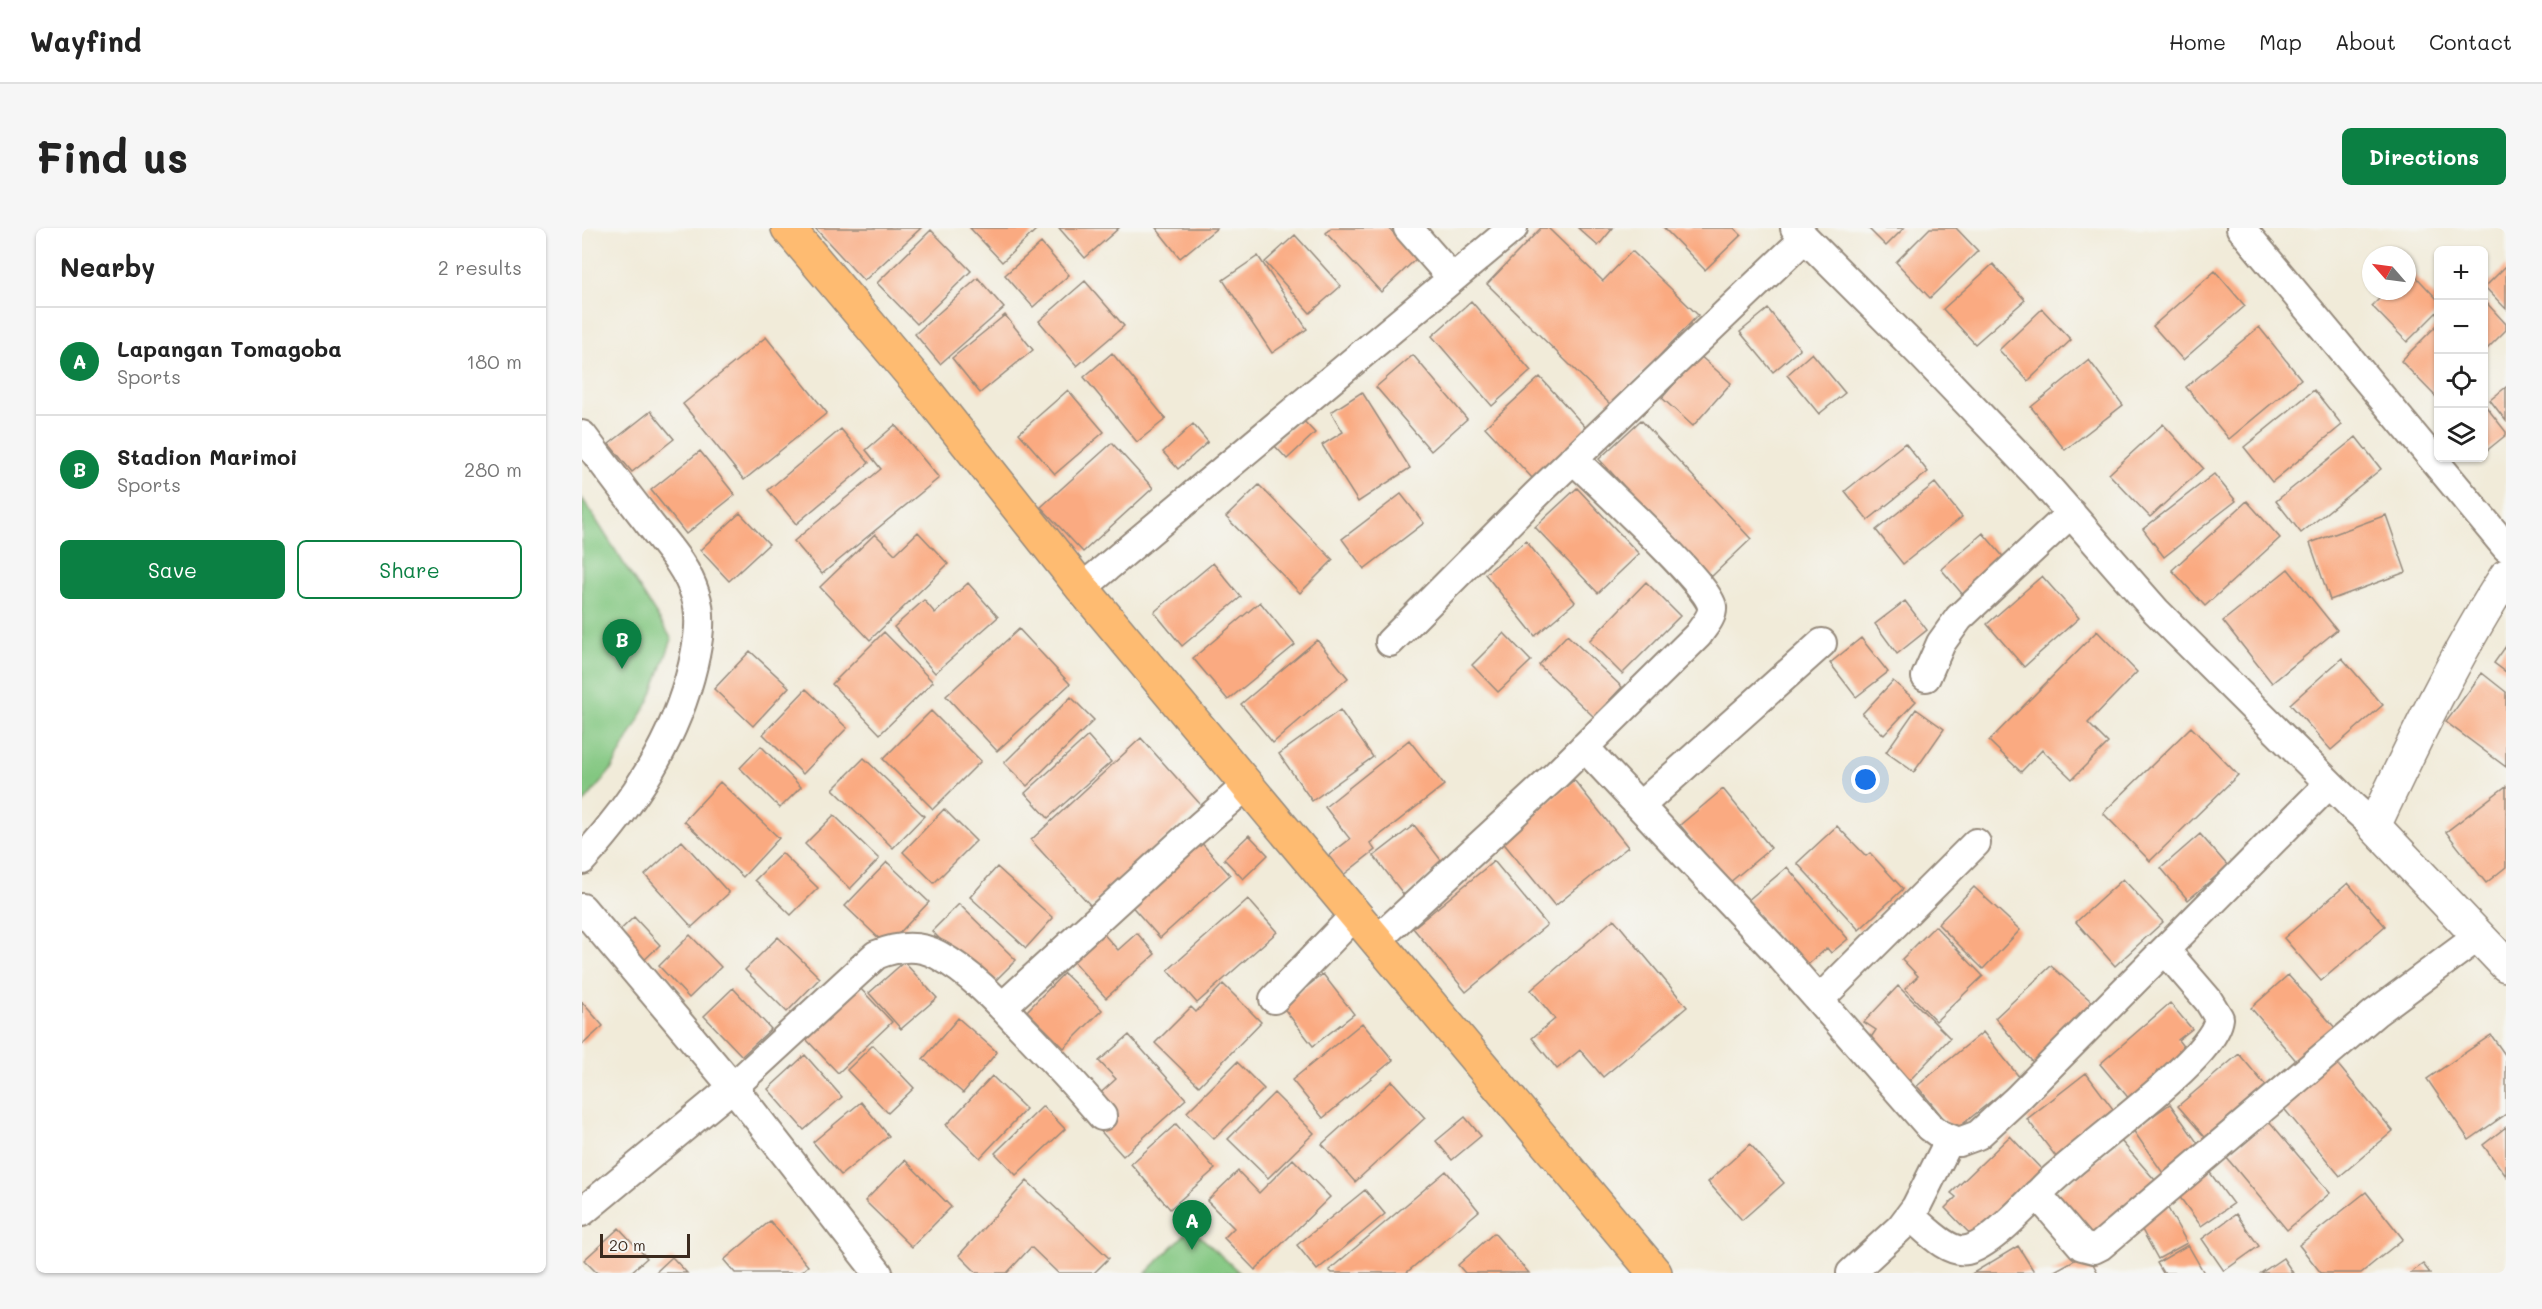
<!DOCTYPE html>
<meta charset="utf-8">
<style>
:root{--surface:#fff;--page:#f6f6f6;--text:#222;--muted:#767676;--line:#e0e0e0;--accent:#0b8043}
body{margin:0;font-family:Mali,sans-serif;background:var(--page);color:var(--text)}
.controls{position:absolute;right:18px;top:18px;display:grid;overflow:hidden;border-radius:9px;box-shadow:0 2px 4px #0004}
.controls button{width:54px;height:54px;display:grid;place-items:center;padding:0;border:0;border-bottom:2px solid var(--line);background:var(--surface);color:var(--text);font:30px sans-serif}
.compass{position:absolute;left:1780px;top:18px;width:54px;height:54px;border-radius:50%;background:var(--surface);box-shadow:0 2px 4px #0004;rotate:298deg}
.scale{position:absolute;left:18px;bottom:15px;width:90px;box-sizing:border-box;padding-left:6px;border:3px solid #3b2a1e;border-top:0;font-size:16px;line-height:21px;white-space:nowrap;color:#3b2a1e;-webkit-text-stroke:4px #f6f6f2;paint-order:stroke}
.you{position:absolute;left:1284px;top:552px;width:21px;height:21px;margin:-15px;border:4px solid #fff;border-radius:50%;background:#1a73e8;box-shadow:0 0 0 9px #1a73e833}
.badge{display:grid;place-items:center;width:39px;height:39px;border-radius:50%;background:var(--accent);color:#fff;font-size:20px;font-weight:700}
.pin{position:absolute;translate:-50% -50px;filter:drop-shadow(0 2px 3px #0008)}
.pin::after{content:'';position:absolute;top:32px;width:21px;height:18px;background:inherit;clip-path:polygon(0 0,100% 0,50% 100%)}
.list{margin:0;padding:0;list-style:none}
h2{display:flex;justify-content:space-between;align-items:center;height:78px;margin:0;padding:0 24px;font-size:26px}
h2 small{font-size:20px;font-weight:400;color:var(--muted)}
.list li{display:grid;grid-template-columns:39px 1fr auto;gap:18px;align-items:center;box-sizing:border-box;height:108px;padding:0 24px;border-top:2px solid var(--line)}
.list b{display:block;font-size:22px;white-space:nowrap}
.list p{margin:0;font-size:20px;white-space:nowrap;color:var(--muted)}
.list em{font-size:20px;font-style:normal;color:var(--muted)}
.actions{display:flex;gap:12px;padding:18px 24px}
.actions a{flex:1;padding:14px 0;border:2px solid var(--accent);border-radius:9px;text-align:center;font-size:21px;color:var(--accent)}
.actions .main{background:var(--accent);color:#fff}
.icon{flex:none;width:33px;height:33px;fill:none;stroke:currentColor;stroke-width:2;stroke-linecap:round;stroke-linejoin:round}
.map{position:relative;flex:none;width:1924px;height:1045px;overflow:hidden;border-radius:9px}
header{display:flex;align-items:center;gap:36px;box-sizing:border-box;height:84px;padding:0 30px;background:var(--surface);border-bottom:2px solid var(--line)}
header strong{font-size:28px}
nav{display:flex;gap:33px;margin-inline-start:auto;font-size:21px}
.intro{display:flex;align-items:center;justify-content:space-between;box-sizing:border-box;height:144px;padding:0 36px}
h1{margin:0;font-size:42px}
.button{padding:15px 27px;border-radius:9px;background:var(--accent);color:#fff;font-size:21px;font-weight:700}
main{display:flex;gap:36px;padding:0 36px}
aside{flex:1;background:var(--surface);border-radius:9px;box-shadow:0 2px 4px #0004}
.map>svg:first-child{display:block}
</style>
<header>
<strong>Wayfind</strong>
<nav><a>Home</a><a>Map</a><a>About</a><a>Contact</a></nav>
</header>
<div class="intro"><h1>Find us</h1><a class="button">Directions</a></div>
<main>
<aside>
<h2>Nearby<small>2 results</small></h2>
<ul class="list">
<li><span class="badge">A</span><div><b>Lapangan Tomagoba</b><p>Sports</p></div><em>180 m</em></li>
<li><span class="badge">B</span><div><b>Stadion Marimoi</b><p>Sports</p></div><em>280 m</em></li>
</ul>
<div class="actions"><a class="main">Save</a><a>Share</a></div>
</aside>
<div class="map">
<svg width="1924" height="1045" viewBox="0 0 1924 1045">
<rect width="100%" height="100%" fill="#f6f6f2"/>
<filter id="ink" filterUnits="userSpaceOnUse"><feTurbulence type="fractalNoise" baseFrequency=".0167" numOctaves="2"/><feDisplacementMap in="SourceGraphic" scale="12" xChannelSelector="R" yChannelSelector="G"/><feConvolveMatrix kernelMatrix="1 2 1 2 8 2 1 2 1" color-interpolation-filters="sRGB"/></filter>
<filter id="wash" filterUnits="userSpaceOnUse"><feTurbulence type="fractalNoise" baseFrequency=".008" numOctaves="4" result="noise"/><feDisplacementMap in="SourceGraphic" scale="24" xChannelSelector="R" yChannelSelector="G"/><feGaussianBlur stdDeviation="1.35" result="paint"/><feColorMatrix in="noise" values="0 0 0 0 0 0 0 0 0 0 0 0 0 0 0 0 0 1.4 0 .05"/><feComposite in="paint" operator="in"/></filter>
<g filter="url(#wash)">
<rect width="100%" height="100%" fill="#f1ebd9"/>
<path fill="#83c781" stroke="#5f7850" stroke-width="1.5" d="M0,270L90,411L68,471L29,542L0,577Z
M609,1000L658,1045H564Z"/>
<g id="blocks">
<path fill="#faaa81" d="M233,0H339L282,53Z
M388,0H456L420,34Z
M477,0H537L503,30Z
M574,0H635L598,30Z
M749,0H807L835,30L799,64L744,5Z
M959,0H966L1021,53L1050,23L1116,87L1030,178L905,56Z
M996,0H1031L1016,18Z
M1082,0H1152L1159,7L1123,42Z
M1286,0H1322L1304,18Z
M1348,0H1374L1396,23L1348,70L1314,34Z
M349,2L389,43L335,96L295,55Z
M713,7L759,58L728,85L683,34Z
M459,15L487,47L451,79L423,47Z
M676,28L725,101L690,125L641,52Z
M1411,36L1443,72L1393,116L1361,81Z
M1924,38V81L1903,59Z
M1827,41L1856,72V83L1825,114L1790,78L1805,63H1825Z
M1633,43L1663,78L1601,132L1571,98Z
M396,50L422,80L358,136L333,106Z
M503,53L542,98L495,138L457,93Z
M1902,72L1924,96V102L1902,124Z
M889,73L949,143L910,178L850,108Z
M1186,81L1218,121L1191,144L1158,104Z
M1460,81L1489,112L1446,153L1417,122Z
M423,87L451,122L398,165L370,130Z
M1855,97L1856,99L1855,170L1819,133Z
M1677,99L1719,151L1647,211L1604,159Z
M184,109L245,185L162,252L101,176Z
M530,125L584,191L555,214L502,149Z
M1230,125L1263,165L1237,186L1205,147Z
M831,127L885,191L849,223L794,159Z
M1117,127L1149,155L1111,198L1080,170Z
M1507,132L1541,177L1483,222L1449,179Z
M958,149L1005,201L951,251L903,199Z
M1924,159V193L1908,172Z
M486,162L522,204L473,246L437,205Z
M1732,162L1760,197L1690,254L1662,219Z
M780,164L828,240L776,274L740,217L761,204L749,184Z
M1902,176L1924,204V207L1903,224Z
M69,183L92,211L50,244L27,216Z
M720,191L733,205L705,231L692,217Z
M1059,192L1169,311L1127,351L1017,231Z
M611,196L626,214L596,241L581,224Z
M1581,196L1621,240L1568,289L1527,246Z
M313,197L357,250L240,346L212,313L299,241L284,222Z
M259,201L287,235L214,296L186,262Z
M1774,209L1799,241L1719,305L1694,273Z
M530,215L571,260L501,324L459,279Z
M1323,215L1346,244L1286,292L1263,263Z
M118,223L153,267L104,306L69,262Z
M1632,246L1654,273L1582,329L1561,301Z
M1353,255L1380,289L1321,336L1294,302Z
M677,257L751,332L718,365L644,289Z
M995,260L1057,326L1016,365L953,299Z
M819,266L842,295L782,341L760,311Z
M1665,273L1698,310L1623,378L1590,342Z
M158,285L187,316L147,353L118,322Z
M1804,287L1824,344L1748,372L1728,315Z
M336,304L366,336L288,412L238,359L293,306L313,326Z
M1401,305L1424,332L1382,368L1359,341Z
M944,313L993,374L953,408L903,346Z
M631,335L659,369L600,418L572,384Z
M1706,341L1755,402L1690,455L1641,393Z
M1460,348L1497,390L1442,439L1405,396Z
M1064,354L1098,388L1040,446L1007,413Z
M386,355L416,389L353,445L312,399L342,372L353,385Z
M1323,373L1345,402L1315,426L1293,396Z
M678,374L713,417L646,472L611,430Z
M437,401L488,456L415,523L364,468Z
M1515,403L1555,444L1506,495L1526,515L1490,551L1460,522L1439,544L1407,513Z
M302,404L351,454L298,506L250,456Z
M922,405L949,433L916,464L890,437Z
M985,407L1040,459L1012,489L957,437Z
M1279,410L1306,444L1274,469L1248,435Z
M735,412L766,450L691,515L659,476Z
M1924,418V444L1912,435Z
M168,423L207,459L171,498L132,461Z
M1760,430L1801,477L1749,522L1708,476Z
M1900,445L1924,464V539L1864,494Z
M1311,453L1334,473L1302,507L1280,486Z
M224,461L265,500L221,546L181,506Z
M489,469L512,492L445,558L422,535Z
M1334,481L1362,501L1332,544L1304,524Z
M758,482L791,529L730,573L697,526Z
M349,483L399,533L351,581L301,531Z
M1609,499L1656,547L1568,633L1521,585Z
M506,508L529,534L466,590L443,565Z
M559,510L619,577L509,678L449,612Z
M827,512L862,557L788,615L793,622L760,648L745,629L768,611L743,579Z
M179,518L219,559L198,580L158,540Z
M282,530L342,588L311,620L251,561Z
M992,552L1046,619L973,678L919,612Z
M138,554L197,610L161,649L102,593Z
M1924,558V639L1904,655L1864,604Z
M1141,561L1189,620L1147,655L1098,597Z
M362,581L394,613L352,655L321,624Z
M252,587L297,631L268,661L223,616Z
M832,597L862,636L822,667L792,628Z
M1255,598L1284,628L1288,625L1321,661L1277,702L1215,635Z
M1618,606L1646,638L1606,672L1579,640Z
M667,607L686,627L661,651L642,631Z
M616,611L648,647L578,710L546,674Z
M100,613L147,665L110,699L63,647Z
M200,625L236,660L209,687L173,652Z
M912,633L965,697L884,764L831,700Z
M305,634L347,674L305,718L263,678Z
M415,639L471,690L444,720L388,669Z
M1205,639L1266,711L1249,725L1245,720L1222,740L1165,673Z
M1541,651L1581,694L1533,738L1494,694Z
M1766,655L1803,698L1739,753L1702,710Z
M1392,659L1438,702L1401,741L1356,696Z
M666,671L695,704L615,775L586,742Z
M377,676L434,732L406,760L350,703Z
M52,689L78,717L57,737L31,709Z
M1032,691L1105,779L1021,849L998,822L975,841L950,810L973,791L949,762Z
M1353,698L1401,748L1354,793L1323,761L1336,748L1320,731Z
M516,700L536,722L555,705L573,726L524,770L486,728Z
M108,707L139,739L107,770L77,738Z
M196,709L238,750L205,784L163,742Z
M322,734L355,770L319,801L287,765Z
M1469,738L1516,779L1454,838L1413,790Z
M482,745L520,782L482,820L445,783Z
M741,746L772,786L731,818L700,778Z
M1706,747L1755,802L1717,836L1669,780Z
M641,756L679,794L617,858L573,815L609,779L614,784Z
M1316,758L1368,810L1327,853L1288,811L1294,802L1282,794Z
M277,759L310,794L256,845L223,810Z
M151,760L189,801L160,828L122,788Z
M0,774L21,798L0,817Z
M1588,775L1610,801L1596,812L1606,825L1549,873L1518,836Z
M376,790L415,824L381,865L341,831Z
M780,795L811,832L741,890L710,852Z
M1401,804L1438,850L1372,903L1335,858Z
M547,807L604,871L541,928L514,898L512,871L534,851L517,833Z
M1909,807L1924,828V886L1887,912L1845,851Z
M291,817L332,860L306,885L265,842Z
M1657,826L1689,864L1628,915L1596,878Z
M1747,826L1811,903L1758,948L1694,871Z
M223,827L260,869L222,902L186,861Z
M655,834L682,861L632,911L605,884Z
M1504,845L1537,889L1478,934L1445,891Z
M410,848L444,881L398,930L364,897Z
M810,853L843,890L773,954L740,916Z
M692,865L732,905L686,950L646,911Z
M279,874L307,908L259,947L231,914Z
M1588,876L1622,924L1585,951L1551,902Z
M461,878L483,901L434,947L413,925Z
M883,889L899,908L870,932L854,913Z
M1687,893L1748,965L1705,1002L1644,929Z
M594,896L633,941L588,981L549,936Z
M1924,899V948L1901,917Z
M1428,908L1464,946L1394,1012L1363,980L1374,969L1369,965Z
M1539,913L1579,959L1510,1018L1470,971Z
M1168,916L1202,955L1160,992L1126,954Z
M711,931L748,969L673,1042L642,1010L652,1000L625,973L656,943L677,965Z
M323,932L369,979L330,1019L283,973Z
M1626,942L1651,976L1619,998L1594,964Z
M864,943L897,983L824,1045H750L747,1042Z
M445,953L527,1030L512,1045H476L449,1019L425,1045H395L377,1027Z
M783,962L803,986L735,1042L715,1017Z
M1784,964L1821,1011L1779,1045H1739L1717,1017Z
M1582,973L1605,1015L1576,1031L1553,989Z
M1654,986L1677,1018L1642,1043L1620,1011Z
M188,993L226,1038L218,1045H153L142,1032Z
M37,1000L65,1030L48,1045H15L2,1032Z
M912,1005L947,1045H883L876,1037Z
M1606,1017L1622,1045H1581L1575,1035Z
M1436,1018L1453,1045H1391Z
M1505,1025L1516,1045H1469Z
M90,1029L105,1045H73Z
M1701,1030L1711,1045H1679Z
M1841,1036L1848,1045H1828Z"/>
</g>
</g>
<g filter="url(#ink)">
<use href="#blocks" fill-opacity="0" stroke="#968a7c" stroke-width="1.5"/>
<g fill="none" stroke-linecap="round" stroke-linejoin="round">
<g stroke="#968a7c" stroke-width="32">
<path id="minor" d="M826,0L870,50
M1213,0L1338,125L1455,247L1574,383L1772,580L1792,598
M1659,0L1924,319
M0,207C21,235 42,263 63,290C81,314 104,337 113,366C121,388 116,415 111,437C93,513 51,576 0,632
M500,360L931,0
M808,414L955,266L1223,10
M1344,449L1359,415L1377,390L1489,285
M1002,519L1195,724L1348,899L1359,907L1377,914L1396,907L1435,871L1747,556
M1058,578L1240,415
M0,680L151,859L296,1045
M795,712L974,547L1116,407C1121,399 1131,389 1130,379C1127,357 1013,252 991,231
M692,771L773,687
M1238,771L1394,615
M420,779L602,612L664,558
M1455,966L1500,1018L1512,1021L1518,1018L1793,785L1897,708
M0,984L151,859L294,727C314,719 336,716 356,727C388,744 415,773 439,799C467,828 494,857 520,888
M1328,988C1342,999 1365,1026 1385,1022C1410,1017 1452,968 1472,950C1511,916 1553,885 1591,850C1605,837 1635,809 1637,790L1626,772L1583,722
M1269,1045L1319,999L1334,979L1368,911"/>
</g>
<g stroke="#968a7c" stroke-width="36">
<path id="tertiary" d="M1924,348C1874,425 1831,515 1792,598L1924,737"/>
</g>
<g stroke="#968a7c" stroke-width="36">
<path id="trunk" d="M206,0L346,166L500,360L1073,1045"/>
</g>
<use href="#minor" stroke="#fff" stroke-width="28"/>
<use href="#tertiary" stroke="#fff" stroke-width="33"/>
<use href="#trunk" stroke="#febb71" stroke-width="33"/>
</g>
</g>
</svg>
<div class="controls">
<button>+</button>
<button>−</button>
<button><svg class="icon" aria-label="locate" viewBox="0 0 24 24"><circle cx="12" cy="12" r="6"/><path d="M12 2v4M12 18v4M2 12h4M18 12h4"/></svg></button>
<button><svg class="icon" aria-label="layers" viewBox="0 0 24 24"><path d="M12 4l9 5-9 5-9-5zM3 14l9 5 9-5"/></svg></button>
</div>
<svg class="compass" viewBox="-18 -18 36 36"><path d="M0-13l5 13h-10z" fill="#e53935"/><path d="M0 13l5-13h-10z" fill="#767676"/></svg>
<div class="scale">20 m</div>
<div class="you"></div>
<div class="pin badge" style="left:610px;top:1022px">A</div>
<div class="pin badge" style="left:40px;top:441px">B</div>
</div>
</main>
